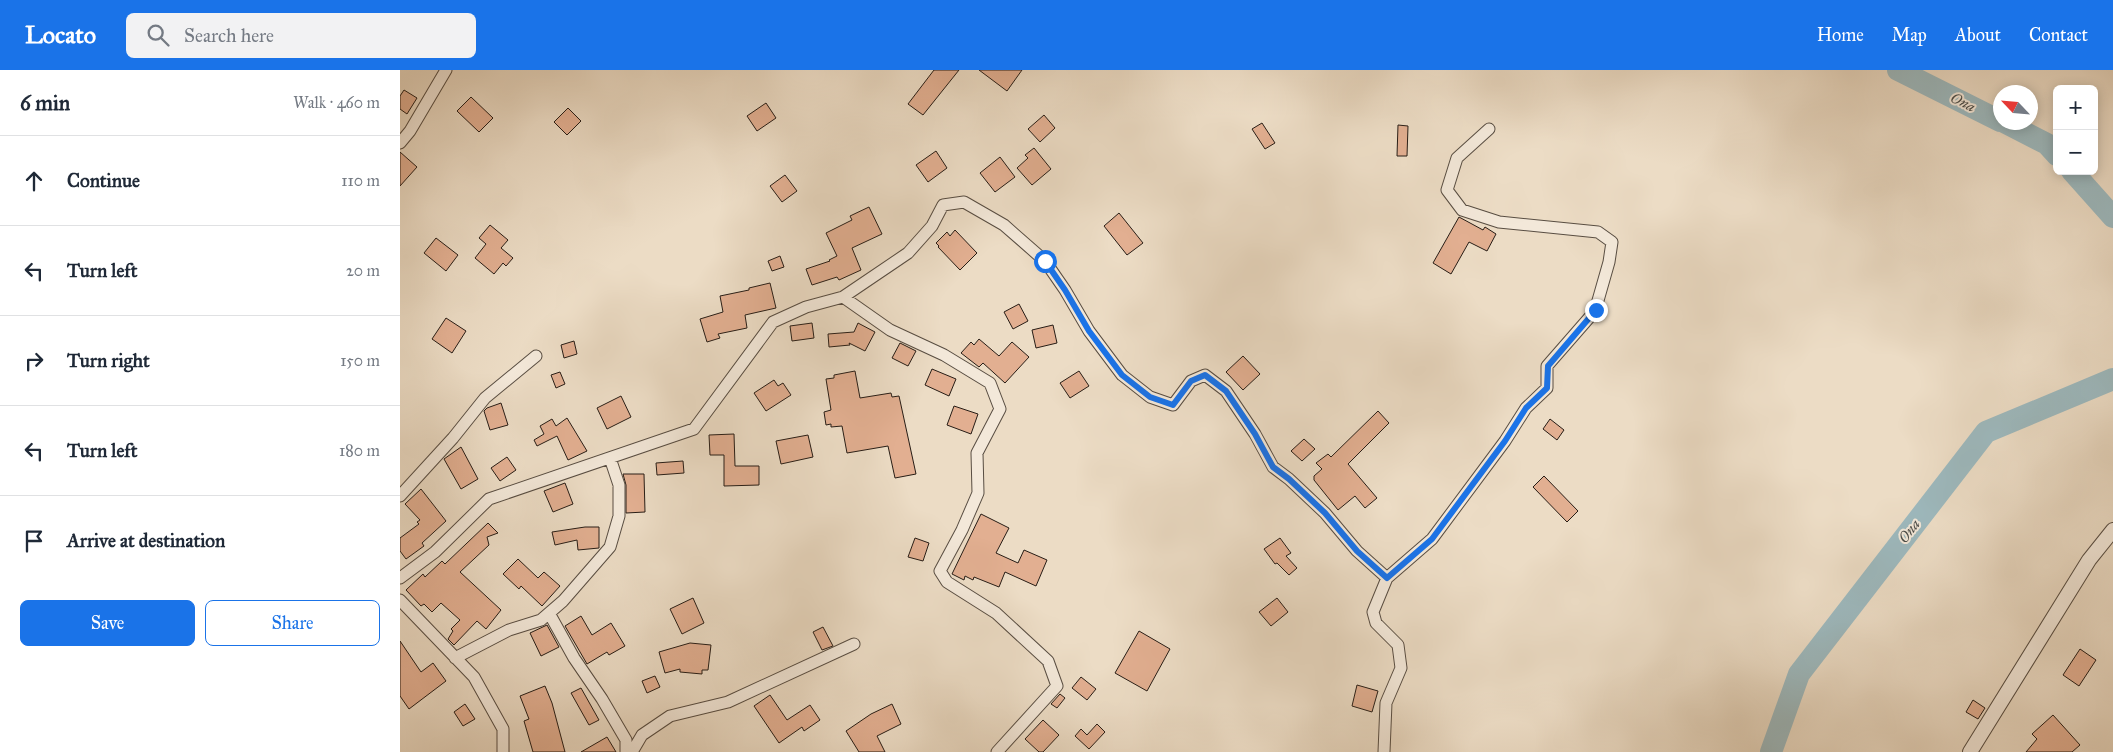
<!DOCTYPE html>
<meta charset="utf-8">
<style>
:root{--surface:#fff;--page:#f2f2f3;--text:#1f2937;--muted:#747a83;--line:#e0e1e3;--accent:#1a73e8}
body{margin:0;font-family:"IM FELL Great Primer",serif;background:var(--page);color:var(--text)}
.controls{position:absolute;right:15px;top:15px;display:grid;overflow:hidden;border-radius:8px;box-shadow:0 2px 12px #0003}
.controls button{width:45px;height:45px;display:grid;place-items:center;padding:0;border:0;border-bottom:1px solid var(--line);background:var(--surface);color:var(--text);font:25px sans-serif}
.compass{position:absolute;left:1593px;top:15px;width:45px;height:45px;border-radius:50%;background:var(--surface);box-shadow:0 2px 12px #0003;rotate:296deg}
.stop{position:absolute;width:15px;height:15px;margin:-11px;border:4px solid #1a73e8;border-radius:50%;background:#fff}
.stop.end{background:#1a73e8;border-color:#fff;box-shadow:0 1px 5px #0008}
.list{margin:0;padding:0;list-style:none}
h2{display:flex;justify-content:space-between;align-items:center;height:65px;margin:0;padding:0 20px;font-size:21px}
h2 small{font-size:16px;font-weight:400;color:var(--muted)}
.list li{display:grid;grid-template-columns:32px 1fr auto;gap:15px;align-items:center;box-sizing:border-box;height:90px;padding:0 20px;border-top:1px solid var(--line)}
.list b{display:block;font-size:19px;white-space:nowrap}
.list em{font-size:16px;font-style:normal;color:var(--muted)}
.actions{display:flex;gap:10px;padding:15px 20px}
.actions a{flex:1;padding:11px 0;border:1px solid var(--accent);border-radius:8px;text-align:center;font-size:18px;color:var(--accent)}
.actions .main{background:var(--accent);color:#fff}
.icon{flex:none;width:28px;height:28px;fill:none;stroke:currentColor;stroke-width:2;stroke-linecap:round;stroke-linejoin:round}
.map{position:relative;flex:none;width:1713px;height:682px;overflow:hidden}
header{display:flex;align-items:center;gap:30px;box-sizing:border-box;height:70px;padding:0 25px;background:var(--accent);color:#fff}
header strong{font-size:24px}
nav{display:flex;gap:28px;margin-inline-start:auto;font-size:18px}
.search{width:350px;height:45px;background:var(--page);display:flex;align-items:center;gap:12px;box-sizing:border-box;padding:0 18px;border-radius:8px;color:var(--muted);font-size:19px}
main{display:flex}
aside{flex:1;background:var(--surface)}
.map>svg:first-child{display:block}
</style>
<header>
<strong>Locato</strong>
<div class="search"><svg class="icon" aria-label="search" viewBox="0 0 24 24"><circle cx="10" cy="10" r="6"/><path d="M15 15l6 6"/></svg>Search here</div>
<nav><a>Home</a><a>Map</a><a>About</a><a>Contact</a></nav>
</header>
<main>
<aside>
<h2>6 min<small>Walk · 460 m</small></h2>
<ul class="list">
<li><svg class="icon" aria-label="ahead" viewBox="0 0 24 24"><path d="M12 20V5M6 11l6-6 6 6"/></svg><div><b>Continue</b></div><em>110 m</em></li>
<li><svg class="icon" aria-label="left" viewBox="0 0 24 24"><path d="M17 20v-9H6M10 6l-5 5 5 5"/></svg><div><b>Turn left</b></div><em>20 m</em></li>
<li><svg class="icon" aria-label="right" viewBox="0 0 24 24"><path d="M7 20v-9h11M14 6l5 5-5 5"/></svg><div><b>Turn right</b></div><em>150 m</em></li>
<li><svg class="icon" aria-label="left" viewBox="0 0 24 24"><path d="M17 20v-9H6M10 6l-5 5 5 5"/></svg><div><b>Turn left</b></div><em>180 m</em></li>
<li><svg class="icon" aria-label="arrive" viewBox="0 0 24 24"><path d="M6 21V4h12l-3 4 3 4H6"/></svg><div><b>Arrive at destination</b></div></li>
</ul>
<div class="actions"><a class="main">Save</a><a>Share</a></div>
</aside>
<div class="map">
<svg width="1713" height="682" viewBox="0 0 1713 682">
<rect width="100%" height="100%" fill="#ecdcc5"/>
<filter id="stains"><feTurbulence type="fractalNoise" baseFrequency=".004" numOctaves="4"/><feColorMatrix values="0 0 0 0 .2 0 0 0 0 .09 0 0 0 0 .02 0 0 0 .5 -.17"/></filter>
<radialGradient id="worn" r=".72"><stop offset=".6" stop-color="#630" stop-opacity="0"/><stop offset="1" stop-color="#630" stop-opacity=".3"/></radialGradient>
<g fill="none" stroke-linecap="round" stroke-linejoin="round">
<path stroke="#9db9be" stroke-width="22" d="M1498,0L1600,51
M1604,52L1647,74L1657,85
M1672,101L1713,147
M1371,682L1399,604L1586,362L1713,309"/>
</g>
<path fill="#e2af91" stroke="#271d16" d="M534,0H559L523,45L508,34Z
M579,0H622L607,21Z
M4,20L17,28L7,44L0,39V26Z
M71,27L93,48L79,62L57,41Z
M366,33L376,48L357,61L347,46Z
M168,38L181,51L167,65L154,52Z
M644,45L655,58L640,72L628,59Z
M862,53L875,73L865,79L852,59Z
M998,55L1008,56L1007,86H997Z
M634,78L651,99L632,115L617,98L628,88L625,85Z
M536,81L547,98L528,112L516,95Z
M0,82L17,97L0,116Z
M600,87L615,107L595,122L580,103Z
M385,105L397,121L382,132L370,116Z
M469,137L482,164L452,178L461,200L439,210L437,207L412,215L406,199L430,191L429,190L437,186L426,163L452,150L450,146Z
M719,143L743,173L727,185L704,156Z
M1059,147L1083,160L1085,157L1096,164L1087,181L1069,172L1051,204L1033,193Z
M90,155L108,170L101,178L113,188L106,196L103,193L94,204L75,188L86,174L79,168Z
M555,160L577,183L560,200L538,177L539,176L536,173L547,162L550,166Z
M36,168L58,185L46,201L24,183Z
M380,186L384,197L372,201L368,191Z
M370,213L376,238L345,245L347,258L318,264L320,268L307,272L300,249L323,242L320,226L349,220V218Z
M619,234L628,251L613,259L604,242Z
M46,248L66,261L52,283L32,269Z
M412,253L414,268L392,271L390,256Z
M458,253L475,262L465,281L449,273L450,275L429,277L428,264L454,262Z
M653,255L657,273L636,278L632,260Z
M579,269L599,286L612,272L629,287L605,313L583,293L579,297L561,283L571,272L574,275Z
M174,271L177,284L164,288L161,275Z
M500,273L516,281L508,296L492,288Z
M843,286L860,304L843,320L826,302Z
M532,299L556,309L549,326L525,315Z
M455,301L460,328L491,323L492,327L499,326L516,404L495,408L488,376L447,383L442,356L431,357V354L426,355L424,342L431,340L426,309L434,308V305Z
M679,301L689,316L670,328L660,313Z
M160,302L165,314L156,318L151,305Z
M374,310L378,316L383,313L391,325L366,341L354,323Z
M221,326L231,347L207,359L197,338Z
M101,333L108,355L90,360L84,341L87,338Z
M554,336L578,344L571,364L547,355Z
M978,341L989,353L948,394L977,428L965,438L955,426L938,440L914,410V406L922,399L916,393L928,384L931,387Z
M167,348L187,381L168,390L157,366L137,376L134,370L144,364L140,356L152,349L156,356Z
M1150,349L1164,360L1157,370L1143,359Z
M334,364L335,396H359V415L324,416V385H310L309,365Z
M408,365L413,387L381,394L376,371Z
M904,369L915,379L902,391L891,381Z
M61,377L78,409L61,419L44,389Z
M107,387L116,400L100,411L91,398Z
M283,391L284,403L257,405L256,393Z
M223,404H244L245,442L226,443V415Z
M1144,406L1178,441L1167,452L1133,417Z
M165,413L173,434L153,442L144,421Z
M21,419L46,451L22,473L24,476L6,489L0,481V468L19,454L17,452L20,450L5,434Z
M581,444L609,458L596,483L618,493L624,480L647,490L636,516L605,502L599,517L574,507L573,510L565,506L564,510L552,504Z
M88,453L98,463L87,467L89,475L60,502L101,540L86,559L77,551L54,575L48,569L53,561L51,559L60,550L41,533L32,542L24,534L21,536L6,520L23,504L25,507L42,491L45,494Z
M185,457H199V478L178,480L177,470L155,475L152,462Z
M515,468L529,473L523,491L508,487Z
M880,468L891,483L886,486L897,498L889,505L877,493L875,494L864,479Z
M118,489L138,508L144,502L160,516L142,536L121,516L119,519L103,504Z
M293,528L304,553L282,564L270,539Z
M877,528L888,542L871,556L859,542Z
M181,546L192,565L211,553L225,576L209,585L207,582L187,594L165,556Z
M147,555L159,577L141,586L130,563Z
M423,557L433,576L422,580L413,562Z
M739,561L770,579L747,621L715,603Z
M0,571L21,602L33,593L46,611L9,639L0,626Z
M290,573L311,575L308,600H302V604L280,602V599L265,603L259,582Z
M1680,579L1696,590L1679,616L1663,605Z
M255,606L260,617L247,623L242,611Z
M681,607L696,619L687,630L672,618Z
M957,615L978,621L972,642L952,636Z
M145,616L152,633L165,682H133L124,651L129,649L120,626Z
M181,618L199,650L189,655L171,623Z
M660,624L665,628L657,638L651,634Z
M370,625L387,650L410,635L420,650L404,661L402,657L379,673L354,636Z
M1573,630L1585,638L1578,649L1566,642Z
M65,634L75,649L63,656L54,642Z
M492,634L501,654L477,666L485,682H459L446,661L471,644Z
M1653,645L1680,675L1672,682H1626L1637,669L1632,664Z
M643,650L659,665L643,682H639L625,669Z
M697,654L705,662L689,679L675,666L681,659L687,665Z
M207,667L216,682H181Z"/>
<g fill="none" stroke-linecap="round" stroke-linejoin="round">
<g stroke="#584d42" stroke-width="13">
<path id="minor" d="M0,73L10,61L46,0
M443,227L508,183L532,156L543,135L564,132L604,155L645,191L665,220L689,261L722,305L750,327L773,335L791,311L805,305L826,321L855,364L873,397L889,409L925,443L957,481L987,508
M0,426L53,368L85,328L136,286
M0,508L35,482L89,429L294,359L373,252L406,237L443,227L490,260L544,285L590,313L600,339L577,383L578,423L562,460L540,501L547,512L596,543L648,591L657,616L597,682
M0,530L74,607L103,659V682
M149,543L174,588L202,629L226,670V682
M55,588L109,560L141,550L163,531L210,477L219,446V415L210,388
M232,682L242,665L270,646L328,632L454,574
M984,682L986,633L1001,598L998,575L976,553L973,542L987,508L1032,469L1105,371L1126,338L1147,318V296L1195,241L1209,192L1212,172L1198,162L1099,152L1062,140L1047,120L1057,88L1089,59"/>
</g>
<g stroke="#584d42" stroke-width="16">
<path id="tertiary" d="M1570,682L1689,490L1713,460"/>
</g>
<use href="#minor" stroke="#f3e8d9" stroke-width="11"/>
<use href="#tertiary" stroke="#f3e8d9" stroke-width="14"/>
</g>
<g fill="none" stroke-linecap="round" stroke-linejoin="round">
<path stroke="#1a73e8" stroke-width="6" d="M645,191L665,220L689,261L722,305L750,327L773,335L791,311L805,305L826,321L855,364L873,397L889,409L925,443L957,481L987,508L1032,469L1105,371L1126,338L1147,318L1148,296L1196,240"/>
</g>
<g text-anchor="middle" stroke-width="4" stroke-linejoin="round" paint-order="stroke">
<g font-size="15" font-style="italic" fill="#4a4c48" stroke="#f3e8d9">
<text transform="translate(1563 32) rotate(26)" y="5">Ona</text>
<text transform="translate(1509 461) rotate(-52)" y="5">Ona</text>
</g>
</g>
<rect width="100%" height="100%" filter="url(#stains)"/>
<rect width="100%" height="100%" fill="url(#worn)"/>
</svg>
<div class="controls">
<button>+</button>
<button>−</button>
</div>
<svg class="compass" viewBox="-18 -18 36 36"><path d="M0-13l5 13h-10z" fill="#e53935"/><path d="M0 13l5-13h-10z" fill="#747a83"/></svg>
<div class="stop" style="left:645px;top:191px"></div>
<div class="stop end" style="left:1196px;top:240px"></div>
</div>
</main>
